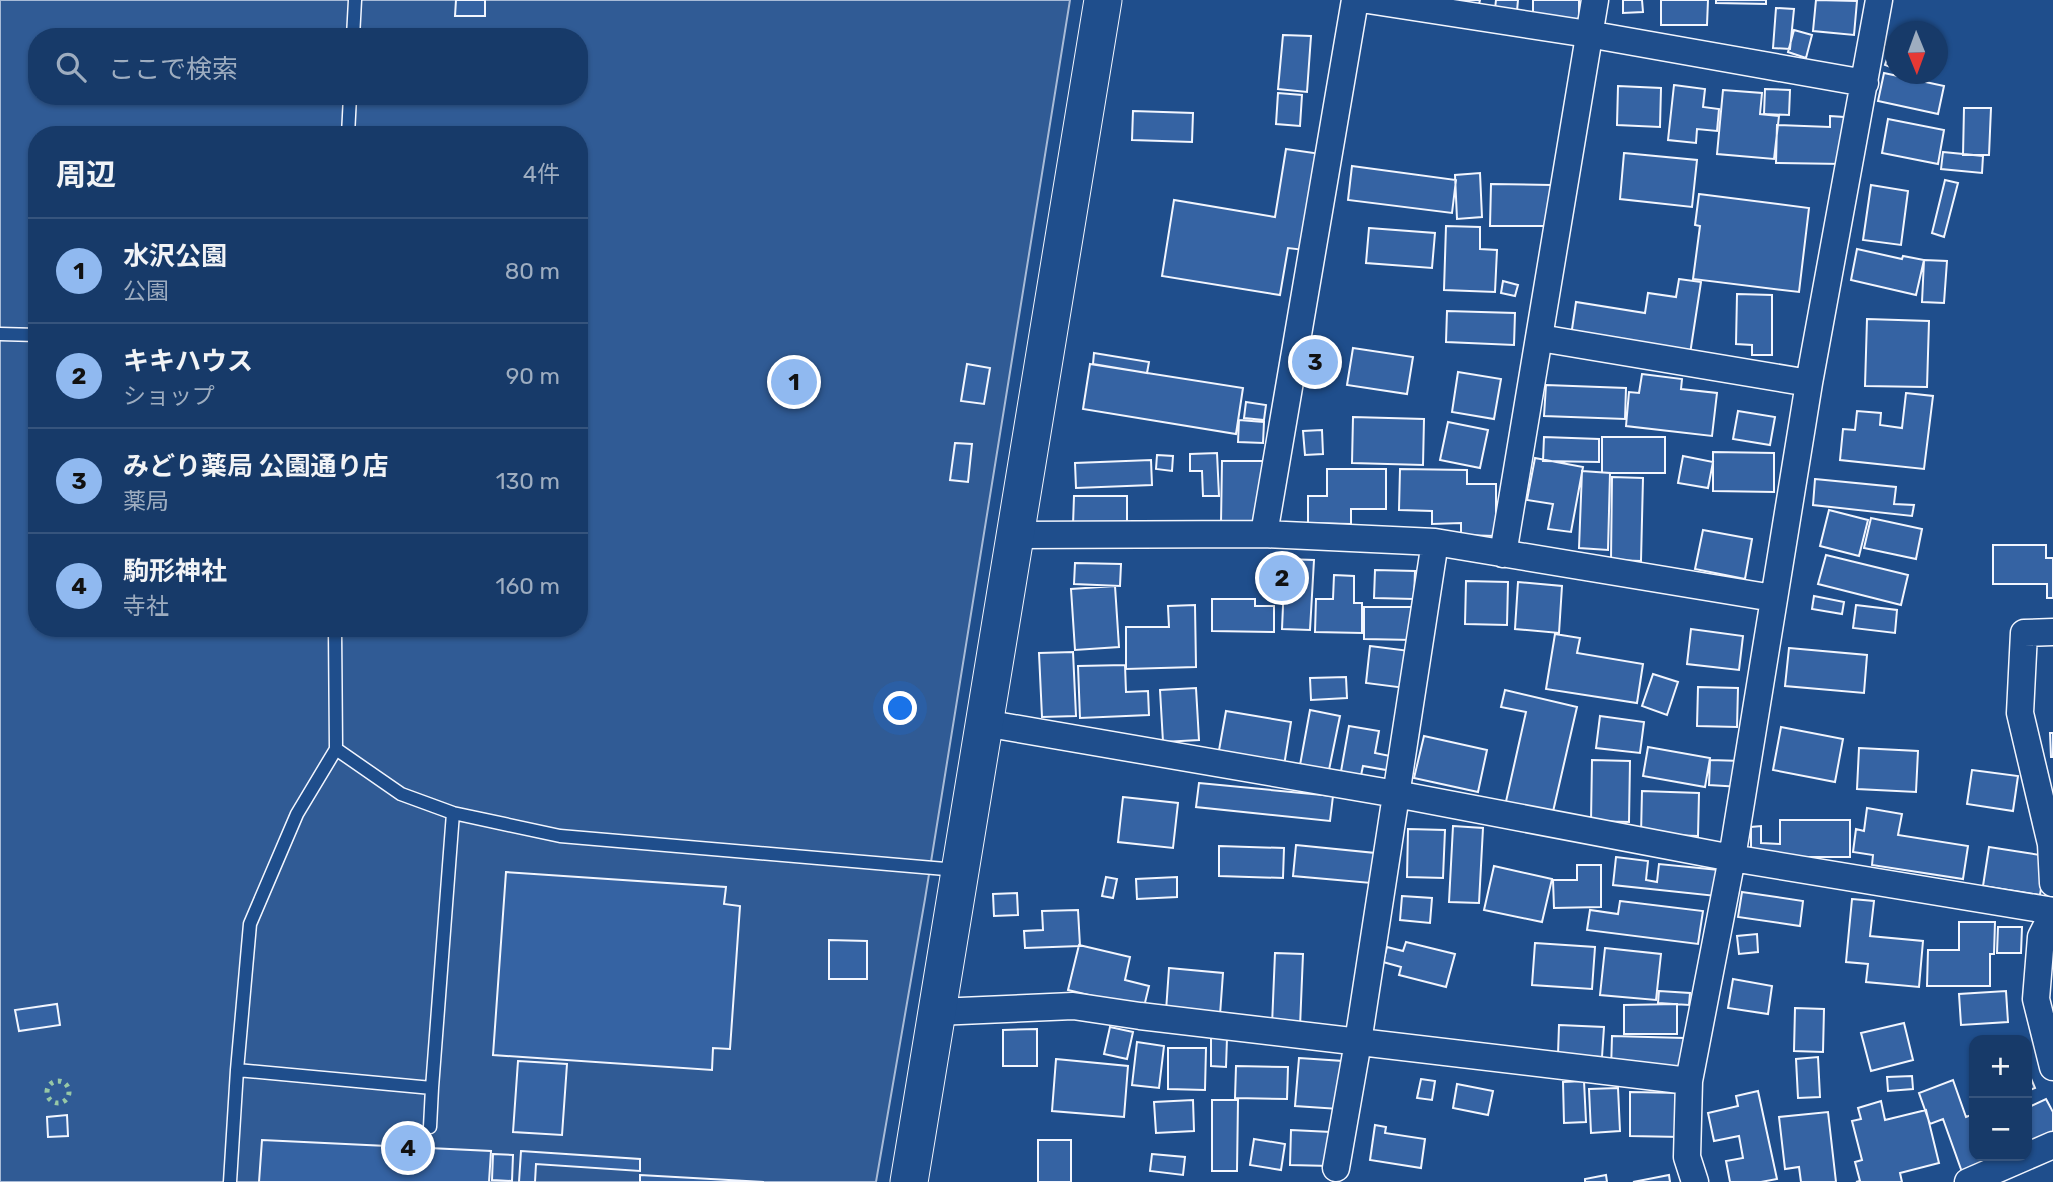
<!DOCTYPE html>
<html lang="ja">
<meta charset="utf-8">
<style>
:root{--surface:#173a69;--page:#20416f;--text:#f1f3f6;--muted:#9eadc0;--line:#36547d;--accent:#90b9f0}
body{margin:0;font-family:Rubik,"Noto Sans JP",sans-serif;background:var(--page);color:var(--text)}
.controls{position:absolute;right:21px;bottom:21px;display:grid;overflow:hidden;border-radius:14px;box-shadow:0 2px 5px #0004}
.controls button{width:63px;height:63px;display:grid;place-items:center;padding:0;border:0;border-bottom:2px solid var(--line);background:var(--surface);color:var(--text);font:35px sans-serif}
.compass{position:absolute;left:1885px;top:21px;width:63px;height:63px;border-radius:50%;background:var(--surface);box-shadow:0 2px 5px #0004;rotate:179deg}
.you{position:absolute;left:901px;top:709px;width:24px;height:24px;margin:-18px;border:5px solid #fff;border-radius:50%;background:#1a73e8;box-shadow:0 0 0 10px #1a73e833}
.badge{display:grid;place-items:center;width:46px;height:46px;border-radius:50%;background:var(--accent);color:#111;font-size:23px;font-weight:700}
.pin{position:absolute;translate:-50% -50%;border:4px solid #fff;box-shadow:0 2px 7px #0006}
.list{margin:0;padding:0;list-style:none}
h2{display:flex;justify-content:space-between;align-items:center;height:91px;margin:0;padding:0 28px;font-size:30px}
h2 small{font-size:23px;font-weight:400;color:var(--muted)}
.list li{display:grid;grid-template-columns:46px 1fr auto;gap:21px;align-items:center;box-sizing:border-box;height:105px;padding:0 28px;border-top:2px solid var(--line)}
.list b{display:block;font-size:26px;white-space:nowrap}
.list p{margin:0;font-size:23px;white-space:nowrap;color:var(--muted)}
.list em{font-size:23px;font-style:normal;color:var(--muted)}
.icon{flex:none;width:38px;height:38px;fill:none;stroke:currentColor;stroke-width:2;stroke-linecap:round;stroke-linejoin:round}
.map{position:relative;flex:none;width:2053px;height:1182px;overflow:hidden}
.search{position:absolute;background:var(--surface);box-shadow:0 2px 5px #0004;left:28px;top:28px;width:560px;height:77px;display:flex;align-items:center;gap:18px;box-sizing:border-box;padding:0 24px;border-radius:28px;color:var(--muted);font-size:26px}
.panel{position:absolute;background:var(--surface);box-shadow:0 2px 5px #0004;left:28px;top:126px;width:560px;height:511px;border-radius:28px}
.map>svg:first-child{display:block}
</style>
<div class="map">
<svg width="2053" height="1182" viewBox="0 0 2053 1182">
<rect width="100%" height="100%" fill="#1f4e8c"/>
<path fill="#305b95" stroke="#a8bbd7" stroke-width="2" fill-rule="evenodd" d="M0,0H1070L925,899L876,1182H0ZM37,37H579V96H37ZM37,135H579V628H37Z"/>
<path fill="#3563a3" stroke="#f2f6ff" stroke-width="2" d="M456,0H485V16H455Z
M1449,0H1480L1478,8Z
M1496,0H1518L1517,11L1495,9Z
M1533,0H1579V19L1533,18Z
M1623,0H1642L1643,12L1623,13Z
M1661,0H1708L1707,25H1661Z
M1716,0H1766V4L1716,3Z
M1816,0L1857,1L1854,35L1813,31Z
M1776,8L1794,9L1790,49L1773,48Z
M1794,30L1812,35L1806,58L1788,52Z
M1283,35L1311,36L1307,92L1278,89Z
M1888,56L1896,59V69L1885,65Z
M1884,73L1944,86L1938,114L1878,101Z
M1674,85L1705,89L1703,107L1719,109L1717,131L1697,129L1696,143L1668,140Z
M1618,86L1661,88L1660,127L1617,125Z
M1765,89L1790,90L1789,115L1764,114Z
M1723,90L1762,93L1760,114L1779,116L1774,159L1717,154Z
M1278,93L1302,95L1300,126L1276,124Z
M1964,108H1991L1989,155H1963Z
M1133,111L1193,113L1192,142L1132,140Z
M1830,116L1844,117L1843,164L1776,163L1777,125L1830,127Z
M1888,119L1944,130L1938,164L1882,153Z
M1286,149L1328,155L1313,251L1288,248L1280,295L1162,276L1174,200L1275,217Z
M1943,152L1983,156L1982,173L1941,169Z
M1624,153L1697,160L1692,207L1620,199Z
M1352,166L1456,180L1452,213L1348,200Z
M1480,173L1482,217L1457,219L1455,175Z
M1945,180L1958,183L1944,237L1932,233Z
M1491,184L1551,185V226H1490Z
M1871,185L1908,191L1901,245L1863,240Z
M1699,194L1809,208L1799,292L1693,279L1700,226L1695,225Z
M1446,226L1480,227V249L1497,250L1495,292L1444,290Z
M1369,228L1435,233L1432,268L1366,263Z
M1857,249L1902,259L1903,256L1924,260L1916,295L1851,280Z
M1924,260L1947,261L1944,303L1922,302Z
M1679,279L1701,282L1690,354L1571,336L1576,302L1645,313L1648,293L1676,297Z
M1503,281L1518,285L1515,296L1501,293Z
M1737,294L1772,295V355H1752V345L1736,344Z
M1447,311L1515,313L1514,345L1446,342Z
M1867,319L1929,321L1927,387L1865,386Z
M1353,348L1413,357L1407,394L1347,385Z
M1094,353L1149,362L1147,373L1093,364Z
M967,364L990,368L984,404L961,401Z
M1090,364L1243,388L1236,434L1083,409Z
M1458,372L1501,379L1494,419L1452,412Z
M1642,374L1682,379L1681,389L1717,393L1712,436L1626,426L1629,392L1639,393Z
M1546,385L1626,388L1625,419L1544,416Z
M1906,393L1933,396L1924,469L1840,460L1843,429L1855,430L1857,411L1881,413L1880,425L1902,428Z
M1246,402L1266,405L1264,420L1244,418Z
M1738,411L1775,417L1770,445L1733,439Z
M1353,417L1424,419L1423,465L1352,463Z
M1239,420L1264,422L1263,443L1238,442Z
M1448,422L1488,430L1480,468L1440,460Z
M1322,430L1323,454L1305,455L1303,431Z
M1544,437L1599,439V462L1543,461Z
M1602,437H1665V473H1602Z
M955,443L972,444L968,482L950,480Z
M1713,452L1774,453V492L1713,491Z
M1217,453L1219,496H1203L1202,471H1190V454Z
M1157,455L1173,456L1172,471L1156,469Z
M1683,456L1713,462L1708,488L1678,483Z
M1535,458L1583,467L1571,532L1548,529L1553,504L1527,500Z
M1151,460L1152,485L1076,488L1075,463Z
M1222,461H1264V524L1221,523Z
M1327,469H1386V509H1351V524L1308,523V496H1327Z
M1400,469L1467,470V484H1496V536L1461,535V523L1432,524V511L1399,510Z
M1582,471L1610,473L1608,550L1579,548Z
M1612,477L1643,478L1641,561L1611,560Z
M1815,479L1896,487L1894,504L1914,505L1912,516L1813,505Z
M1074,496H1127V526L1073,525Z
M1829,510L1868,520L1859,556L1820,546Z
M1871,518L1922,529L1916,559L1864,548Z
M1703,530L1752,539L1745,579L1695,569Z
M1993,545H2046V558H2053V598H2047V584H1993Z
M1826,555L1908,575L1901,605L1818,584Z
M1285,559L1314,560L1310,630L1282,629Z
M1075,563L1121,564L1120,586L1074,584Z
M1375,570L1415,571L1414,599L1374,598Z
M1334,575L1354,576V603H1362V633L1315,632L1316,599H1333Z
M1466,581L1508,582L1507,625L1465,624Z
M1518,582L1562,586L1559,633L1515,629Z
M1115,586L1119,647L1075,650L1071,589Z
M1814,596L1844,602L1842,614L1812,609Z
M1212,599H1255V606H1274V632L1212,631Z
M1195,605L1196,667L1126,669V627H1169L1168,606Z
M1856,605L1897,610L1895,633L1853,628Z
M1364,607H1414L1413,640L1364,639Z
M1691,629L1743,636L1739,670L1687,664Z
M1555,634L1580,638L1577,653L1643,664L1637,703L1546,689Z
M1370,646L1410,651L1405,688L1366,683Z
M1789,648L1867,655L1864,693L1785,686Z
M1073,652L1076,716L1042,717L1039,653Z
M1125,665L1126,692L1148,691L1149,715L1080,718L1078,666Z
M1653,674L1678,682L1667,715L1642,706Z
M1346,677L1347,698L1311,700L1310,678Z
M1698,687L1738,688L1737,727L1697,726Z
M1196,688L1199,740L1163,742L1160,690Z
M1505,690L1577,707L1552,816L1505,806L1526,712L1501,707Z
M1310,710L1340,716L1329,770L1300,765Z
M1226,711L1291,722L1284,766L1218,756Z
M1600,716L1644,722L1640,753L1596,748Z
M1349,726L1379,731L1375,753L1395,757L1392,771L1363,766L1360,780L1340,777Z
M1781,727L1843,739L1835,782L1773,770Z
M2050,733H2053V757H2051Z
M1424,736L1487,750L1478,792L1414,778Z
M1648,747L1710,758L1705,787L1643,776Z
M1859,748L1918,751L1916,792L1857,789Z
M1592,760L1630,761L1629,822L1591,821Z
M1710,760L1742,761L1741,787L1709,785Z
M1972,770L2018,776L2013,811L1967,804Z
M1199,783L1333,796L1330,821L1196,807Z
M1642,791L1699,793L1698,836L1641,834Z
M1123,797L1178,803L1173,848L1118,842Z
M1867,808L1902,814L1898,835L1968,846L1963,879L1872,865L1873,855L1853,852L1856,829L1864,831Z
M1780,820H1850V857H1751V827L1761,826V843L1780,844Z
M1453,826L1483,828L1479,903L1449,902Z
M1408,829L1445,830L1443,878L1407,877Z
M1296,845L1375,853L1371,883L1293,876Z
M1219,846L1284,848L1283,878L1219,876Z
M1989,847L2046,856L2040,895L1983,886Z
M1616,857L1648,861L1646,880L1657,882L1659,864L1719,870L1716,896L1613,885Z
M1577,865H1601V907L1554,908L1553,880H1577Z
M1494,866L1552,879L1542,922L1484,910Z
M506,872L726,887L724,904L740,906L730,1049L713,1048L712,1070L493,1055Z
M1106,877L1117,879L1113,898L1102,896Z
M1177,877V897L1137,899L1136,879Z
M1742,892L1803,901L1800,926L1738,917Z
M1017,893L1018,915L994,916L993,894Z
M1402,896L1432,898L1430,923L1400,920Z
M1852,899L1874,901L1870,936L1923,941L1919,987L1866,982L1868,964L1846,962Z
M1620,901L1703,911L1698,944L1587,930L1590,910L1618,914Z
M1078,910L1080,946L1025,948L1024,931L1043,930L1042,911Z
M1959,922H1995L1994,954H1990V986H1927L1928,950H1959Z
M1998,927H2022L2021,953H1997Z
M1757,934L1758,952L1739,954L1737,936Z
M829,940L867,941V979H829Z
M1406,942L1455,954L1446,987L1399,975L1401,967L1383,962L1387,947L1403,951Z
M1535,943L1595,947L1592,989L1532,985Z
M1079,945L1130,957L1125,980L1149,986L1143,1011L1122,1003L1068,990Z
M1605,948L1661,954L1656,1000L1600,995Z
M1275,953L1303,954L1300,1027L1272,1025Z
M1169,968L1223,973L1220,1015L1166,1011Z
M1733,979L1772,986L1768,1014L1728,1008Z
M1659,991L1690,993L1689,1005L1658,1003Z
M2006,991L2008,1022L1961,1025L1959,994Z
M57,1004L60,1025L19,1031L15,1010Z
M1677,1004V1034H1624V1005Z
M1795,1008L1824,1009L1823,1052L1794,1051Z
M1904,1023L1913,1060L1871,1071L1861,1033Z
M1559,1025L1604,1027L1602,1057L1558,1055Z
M1110,1027L1133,1032L1127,1059L1104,1054Z
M1037,1029V1066H1003V1030Z
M1612,1036L1684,1038L1683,1072L1611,1070Z
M1211,1038H1227L1226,1067L1211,1066Z
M1137,1042L1164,1046L1159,1088L1132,1085Z
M1168,1048H1206L1205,1090L1168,1089Z
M1818,1057L1820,1097L1798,1098L1796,1059Z
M1299,1058L1343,1061L1339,1109L1295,1106Z
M1056,1059L1128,1066L1124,1117L1052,1111Z
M518,1061L567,1064L562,1135L513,1132Z
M1236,1066L1288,1067L1287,1099L1235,1098Z
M2027,1069L2035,1088L2027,1091Z
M1912,1076L1913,1089L1888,1091L1887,1077Z
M1421,1079L1435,1081L1432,1100L1417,1098Z
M1953,1080L1966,1117L1974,1114V1156H2009L1962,1172L1943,1119L1930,1124L1919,1093Z
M1584,1081L1586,1122L1564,1123L1563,1082Z
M1457,1084L1493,1091L1488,1115L1453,1108Z
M1618,1088L1620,1131L1591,1133L1589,1089Z
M1758,1091L1777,1179L1761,1182H1730L1726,1161L1743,1158L1739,1136L1714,1141L1708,1113L1738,1106L1736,1096Z
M1630,1092L1682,1093L1681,1137L1630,1136Z
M2046,1099L2053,1112V1132L2027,1145V1108Z
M1193,1100L1194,1131L1156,1133L1154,1102Z
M1212,1100H1238L1237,1171H1212Z
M1881,1101L1885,1120L1926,1110L1939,1163L1900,1173L1902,1182H1856L1860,1181L1855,1162L1862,1160L1852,1121L1861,1119L1858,1108Z
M1828,1112L1836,1182H1801L1799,1167L1785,1169L1779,1117Z
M67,1115L68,1136L48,1137L47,1117Z
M1375,1125L1386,1127L1385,1133L1425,1139L1421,1168L1370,1160Z
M1291,1130L1331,1132L1330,1166L1290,1165Z
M1254,1139L1285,1144L1281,1170L1250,1165Z
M262,1140L491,1151L489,1182H259Z
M1038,1140H1071V1182H1038Z
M521,1151L640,1159V1171L536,1164L535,1182H519Z
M493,1154L513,1155L512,1181L492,1180Z
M1152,1154L1185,1157L1183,1175L1150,1171Z
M640,1175L764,1182H640Z
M1606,1175L1607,1182H1585V1179Z
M1669,1175L1670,1182H1633Z"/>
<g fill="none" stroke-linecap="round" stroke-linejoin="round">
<g stroke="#f2f6ff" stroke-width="15">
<path id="lane" d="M353,37L355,0
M348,135L350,96
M0,334L37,335
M335,628L336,749L401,794L453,813L560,836L957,870
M237,1070L250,924L297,814L336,749
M430,1127L432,1088
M230,1182L237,1070L432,1088L453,813"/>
</g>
<g stroke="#f2f6ff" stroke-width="29">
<path id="street" d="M1368,0L1588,34L1865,83
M1540,338L1809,383
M1264,534L1355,0
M1016,535L1264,534L1435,542L1773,598
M1503,554L1595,0
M2053,632L2024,633L2020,713L2051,844L2053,883
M984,723L1396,794L1732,858L2053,911
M2053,913L2041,937L2036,999L2053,1067
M937,1012L1073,1006L1140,1016L1689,1081
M1336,1168L1358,1042L1435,542
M1695,1182L1687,1157L1689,1081L1732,858L1809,383L1879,0
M1968,1182L2053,1145"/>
</g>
<g stroke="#f2f6ff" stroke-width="39">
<path id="secondary" d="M909,1182L1103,0"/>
</g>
<use href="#lane" stroke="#1f4e8c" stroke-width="12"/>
<use href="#street" stroke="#1f4e8c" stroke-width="26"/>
<use href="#secondary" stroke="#1f4e8c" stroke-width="37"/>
<path stroke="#97c8a6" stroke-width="5" stroke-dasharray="3.5 5" stroke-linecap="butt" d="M47 1092a11 11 0 1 1 22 0a11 11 0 1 1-22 0Z"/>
</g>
</svg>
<div class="controls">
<button>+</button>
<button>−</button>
</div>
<svg class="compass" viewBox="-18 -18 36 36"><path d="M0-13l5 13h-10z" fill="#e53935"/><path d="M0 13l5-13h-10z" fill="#9eadc0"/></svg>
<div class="you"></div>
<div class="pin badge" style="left:794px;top:382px">1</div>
<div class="pin badge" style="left:1282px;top:578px">2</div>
<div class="pin badge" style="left:1315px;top:362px">3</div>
<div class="pin badge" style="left:408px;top:1148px">4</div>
<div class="search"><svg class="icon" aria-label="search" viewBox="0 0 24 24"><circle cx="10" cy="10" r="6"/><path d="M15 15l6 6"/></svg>ここで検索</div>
<section class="panel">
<h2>周辺<small>4件</small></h2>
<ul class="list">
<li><span class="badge">1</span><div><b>水沢公園</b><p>公園</p></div><em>80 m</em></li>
<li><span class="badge">2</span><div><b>キキハウス</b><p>ショップ</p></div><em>90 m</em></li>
<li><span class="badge">3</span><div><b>みどり薬局 公園通り店</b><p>薬局</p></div><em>130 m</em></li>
<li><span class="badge">4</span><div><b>駒形神社</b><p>寺社</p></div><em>160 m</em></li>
</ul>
</section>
</div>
